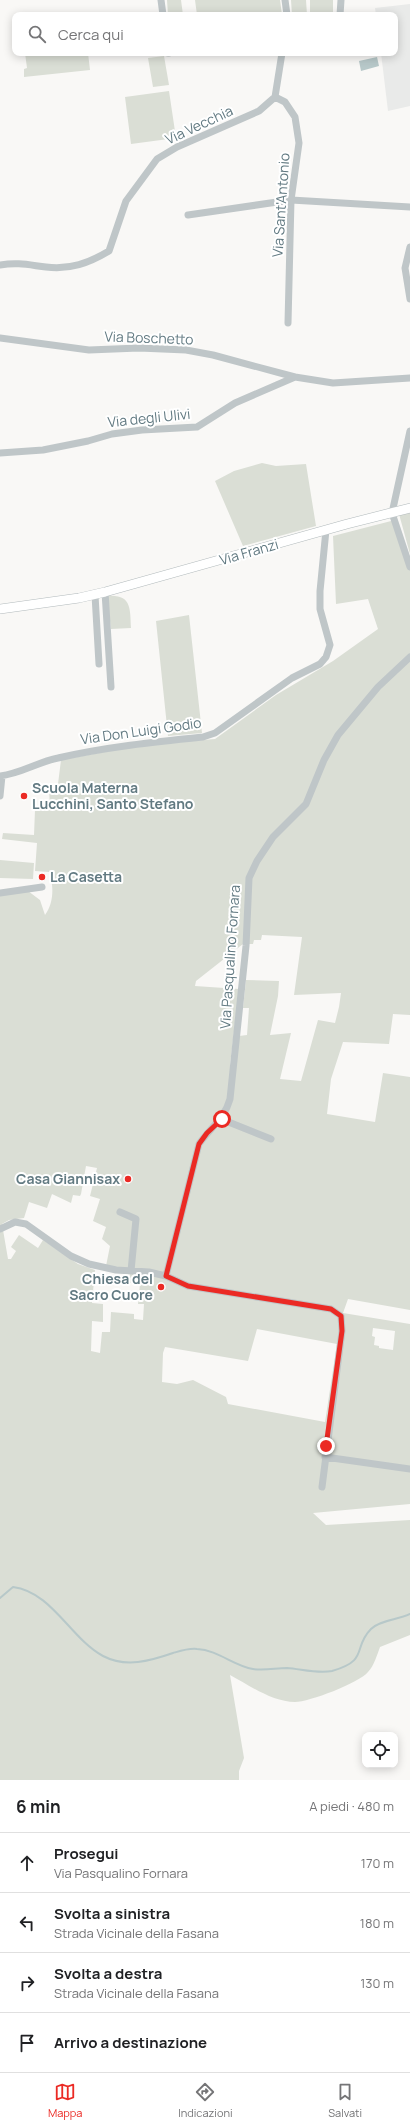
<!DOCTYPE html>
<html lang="it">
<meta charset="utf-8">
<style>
:root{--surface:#fff;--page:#f2f2f2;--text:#202124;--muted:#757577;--line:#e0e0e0;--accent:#eb2a24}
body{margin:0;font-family:Manrope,sans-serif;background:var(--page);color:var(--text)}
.controls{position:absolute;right:12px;bottom:12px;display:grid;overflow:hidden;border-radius:8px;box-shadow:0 2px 10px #0003}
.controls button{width:36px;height:36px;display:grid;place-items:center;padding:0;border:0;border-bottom:1px solid var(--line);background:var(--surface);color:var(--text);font:20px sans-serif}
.stop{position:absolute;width:12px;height:12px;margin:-9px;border:3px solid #eb2a24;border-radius:50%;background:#fff}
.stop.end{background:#eb2a24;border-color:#fff;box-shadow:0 1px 4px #0008}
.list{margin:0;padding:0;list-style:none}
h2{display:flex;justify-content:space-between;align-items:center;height:52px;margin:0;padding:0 16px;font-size:17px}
h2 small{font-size:13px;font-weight:400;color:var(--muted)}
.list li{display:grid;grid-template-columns:26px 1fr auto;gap:12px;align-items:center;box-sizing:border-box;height:60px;padding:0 16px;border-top:1px solid var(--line)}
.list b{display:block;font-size:15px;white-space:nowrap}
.list p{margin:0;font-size:13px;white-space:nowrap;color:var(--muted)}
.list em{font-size:13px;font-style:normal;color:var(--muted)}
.icon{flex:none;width:22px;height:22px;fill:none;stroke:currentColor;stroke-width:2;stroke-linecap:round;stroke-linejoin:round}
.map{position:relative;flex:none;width:410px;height:1780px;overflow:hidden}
.search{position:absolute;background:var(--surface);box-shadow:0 2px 10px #0003;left:12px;right:12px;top:12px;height:44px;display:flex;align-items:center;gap:10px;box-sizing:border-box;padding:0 14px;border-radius:8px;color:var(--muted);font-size:15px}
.sheet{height:292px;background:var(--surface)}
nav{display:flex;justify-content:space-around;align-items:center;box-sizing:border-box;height:56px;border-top:1px solid var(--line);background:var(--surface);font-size:11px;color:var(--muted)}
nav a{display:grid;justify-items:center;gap:2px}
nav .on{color:var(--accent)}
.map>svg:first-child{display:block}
</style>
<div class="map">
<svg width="410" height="1780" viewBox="0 0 410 1780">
<rect width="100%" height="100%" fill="#f9f8f6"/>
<path fill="#e9eae9" d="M410,4V106L388,111L381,53H395V15H376L375,8Z"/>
<path fill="#daded5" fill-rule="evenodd" d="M167,0H181L183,15H168Z
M195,0H280L282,15H197Z
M291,0H306L307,15H292Z
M310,0H333V15H310Z
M25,53H88L90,70L24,77V69L27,68Z
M164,56L169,85L153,87L148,58Z
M169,91L176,138L131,144L125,97Z
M262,463L276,466L306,464L316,526L243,546L215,481L234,471Z
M410,511V554L399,514Z
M395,520L410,566V1015L393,1014L389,1044L343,1042L331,1079L327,1114L375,1122L383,1073L410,1077V1310L348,1299L343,1313L410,1324V1504L313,1513L326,1525L410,1520V1635L380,1647C377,1655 374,1666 368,1672C359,1683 309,1702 295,1702C272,1702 249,1685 230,1675L244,1758L239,1771V1780H0V896L28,891L40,900L45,915C54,903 54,885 49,872L35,871L37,843L2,839L3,833L34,835L35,810H50L49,786L58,784L61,760L142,745L215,739L276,695L333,661L378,629L368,599L336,604L333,536ZM262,935L302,937L294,995L341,993L339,1007L335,1023L318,1020L301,1081L280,1079L291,1033L270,1035L278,996L279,981L246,980L243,1008H249L247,1035L239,1036L236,1066L230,1065L239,989L195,986L196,981L243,944H253L254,940H261ZM86,1166L97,1168L90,1196L100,1199L93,1221L106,1227L102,1239L110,1246L105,1271L130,1273L129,1283L140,1284L138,1304H144L143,1320L134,1319V1314L111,1312L110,1332H102L100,1353L91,1351L92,1321L103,1322V1304L92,1303L95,1270L78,1264L43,1240L38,1248L19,1235L11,1247L16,1251L11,1259H8L2,1224L9,1220L24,1218L29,1202L47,1208L52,1194L71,1203L73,1195L80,1196L81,1194ZM373,1328L395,1331L393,1350L379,1348V1346L374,1345L375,1337L372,1336ZM257,1329L337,1344L325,1422L228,1404L226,1397L193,1380L177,1384L162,1382L163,1353L165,1347L248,1361Z
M107,596C132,594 130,609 131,628L111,629Z
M189,615L202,733L168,736L156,621Z
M0,860L34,863L33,879L0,878Z"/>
<path fill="#b7c8c9" d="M377,57L379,66L361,71L359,61Z"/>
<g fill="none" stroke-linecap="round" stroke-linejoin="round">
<path stroke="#b7c8c9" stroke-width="2" d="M0,1598L13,1587C52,1592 70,1638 103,1656C126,1668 150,1661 173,1653C180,1651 189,1648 197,1649C218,1650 234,1666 253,1669C264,1671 276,1668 287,1668C301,1669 318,1674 332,1671C370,1660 352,1648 371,1629C380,1620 398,1620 410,1614"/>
<g stroke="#b2babc" stroke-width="10">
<path id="major" d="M0,609L79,598L105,592L347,524L410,508"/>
</g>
<path stroke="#bfc6c8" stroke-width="7" d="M161,0L163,15
M285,0L287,15
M340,15L341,0
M168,53H169
M275,97L285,102L295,117L299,143L291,200L288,323
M188,215L291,200L410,207
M410,247L405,268L410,299
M0,265C18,262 29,265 46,267C70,270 89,263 109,251L126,201L157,159L177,147L259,111L275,97L282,53
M0,338L89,350L139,348L186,350L213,355L295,377
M410,431L392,513L410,567
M0,453L43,450L88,441L112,434L142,430L197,427L235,403L295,377L333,383L410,378
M105,592L111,687
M95,595L99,664
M0,776C20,774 38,762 58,758C106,747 154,742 203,737L215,733L292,678L320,664L326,657L330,645L320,609V591L326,530
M0,796L2,776
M0,893L42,887
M221,1119L271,1139
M120,1212L136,1219L131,1271
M0,1229L15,1222L26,1224L71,1256L89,1264L116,1270L149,1272L166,1276L188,1286L331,1309L341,1316L342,1331L322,1487
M166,1276L199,1144C210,1128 225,1118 230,1099L246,946L249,878L257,861L273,837L306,804L324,760L338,735L378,687L410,657
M325,1457L410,1469"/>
<use href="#major" stroke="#fff" stroke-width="9"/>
</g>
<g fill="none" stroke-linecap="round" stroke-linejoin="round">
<path stroke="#eb2a24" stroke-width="5" d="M222,1119L207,1133L199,1144L166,1276L188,1286L331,1309L341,1316L342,1331L326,1446"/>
</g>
<g fill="#eb2a24" stroke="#fff" stroke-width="1.5">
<circle cx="24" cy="796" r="4"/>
<circle cx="42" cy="877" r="4"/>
<circle cx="128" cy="1179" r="4"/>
<circle cx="161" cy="1287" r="4"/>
</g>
<g text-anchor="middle" stroke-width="4" stroke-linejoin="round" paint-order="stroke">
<g font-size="14" fill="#627a82" stroke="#fff">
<text transform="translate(199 125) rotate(-25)" y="5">Via Vecchia</text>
<text transform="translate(281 205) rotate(-86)" y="5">Via Sant'Antonio</text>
<text transform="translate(149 338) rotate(2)" y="5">Via Boschetto</text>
<text transform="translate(149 418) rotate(-6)" y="5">Via degli Ulivi</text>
<text transform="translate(249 552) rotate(-16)" y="5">Via Franzi</text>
<text transform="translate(141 731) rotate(-8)" y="5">Via Don Luigi Godio</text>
<text transform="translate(230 957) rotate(-86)" y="5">Via Pasqualino Fornara</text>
</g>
<g font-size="14" font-weight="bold" fill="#627a82" stroke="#fff" text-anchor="start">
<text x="32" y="793">Scuola Materna<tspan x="32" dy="16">Lucchini, Santo Stefano</tspan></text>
<text x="50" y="882">La Casetta</text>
<text x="120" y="1184" text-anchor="end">Casa Giannisax</text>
<text x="153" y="1284" text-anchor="end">Chiesa del<tspan x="153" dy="16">Sacro Cuore</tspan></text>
</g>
</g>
</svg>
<div class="controls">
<button><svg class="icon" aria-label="locate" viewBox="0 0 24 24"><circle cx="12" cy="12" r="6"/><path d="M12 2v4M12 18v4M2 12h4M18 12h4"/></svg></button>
</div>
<div class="stop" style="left:222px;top:1119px"></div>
<div class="stop end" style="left:326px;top:1446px"></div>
<div class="search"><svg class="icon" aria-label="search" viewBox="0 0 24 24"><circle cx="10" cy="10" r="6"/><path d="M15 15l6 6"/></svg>Cerca qui</div>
</div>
<section class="sheet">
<h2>6 min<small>A piedi · 480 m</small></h2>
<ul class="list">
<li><svg class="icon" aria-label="ahead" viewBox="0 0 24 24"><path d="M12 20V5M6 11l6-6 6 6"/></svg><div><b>Prosegui</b><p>Via Pasqualino Fornara</p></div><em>170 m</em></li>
<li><svg class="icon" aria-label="left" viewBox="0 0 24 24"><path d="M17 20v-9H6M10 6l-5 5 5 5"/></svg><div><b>Svolta a sinistra</b><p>Strada Vicinale della Fasana</p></div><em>180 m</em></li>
<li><svg class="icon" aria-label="right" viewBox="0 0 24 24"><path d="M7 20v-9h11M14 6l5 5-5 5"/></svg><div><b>Svolta a destra</b><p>Strada Vicinale della Fasana</p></div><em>130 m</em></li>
<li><svg class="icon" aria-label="arrive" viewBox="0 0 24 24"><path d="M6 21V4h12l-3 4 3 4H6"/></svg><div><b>Arrivo a destinazione</b></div></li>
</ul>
</section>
<nav>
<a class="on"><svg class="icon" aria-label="map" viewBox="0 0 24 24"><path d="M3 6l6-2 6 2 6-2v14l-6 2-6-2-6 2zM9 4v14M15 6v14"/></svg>Mappa</a>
<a><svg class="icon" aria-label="directions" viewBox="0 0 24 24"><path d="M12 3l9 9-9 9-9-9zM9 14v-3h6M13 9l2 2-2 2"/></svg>Indicazioni</a>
<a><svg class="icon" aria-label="saved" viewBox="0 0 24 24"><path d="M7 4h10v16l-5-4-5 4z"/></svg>Salvati</a>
</nav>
